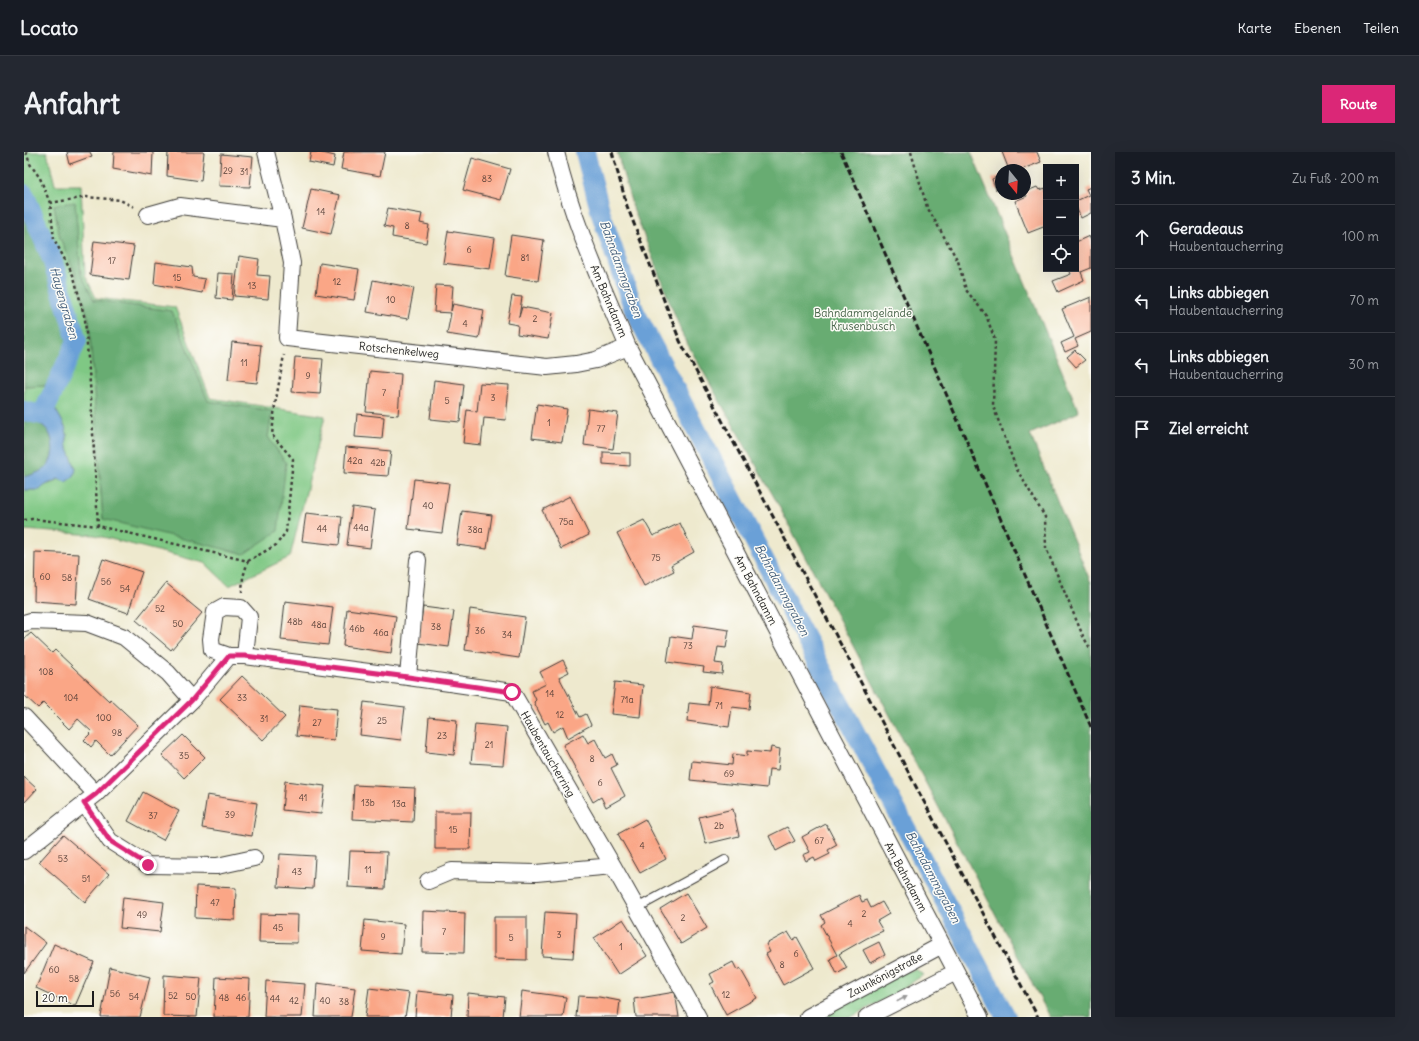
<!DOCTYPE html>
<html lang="de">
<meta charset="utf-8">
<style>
:root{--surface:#171b24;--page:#242831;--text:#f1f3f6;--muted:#9ea1a6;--line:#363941;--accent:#db2777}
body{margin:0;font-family:Delius,sans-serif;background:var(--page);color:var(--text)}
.controls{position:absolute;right:12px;top:12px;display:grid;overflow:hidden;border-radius:0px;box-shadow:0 4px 16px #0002}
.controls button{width:36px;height:36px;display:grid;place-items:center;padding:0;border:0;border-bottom:1px solid var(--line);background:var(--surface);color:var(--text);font:20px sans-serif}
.compass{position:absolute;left:971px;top:12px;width:36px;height:36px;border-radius:50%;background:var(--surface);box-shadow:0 4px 16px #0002;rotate:162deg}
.scale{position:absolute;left:12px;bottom:10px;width:58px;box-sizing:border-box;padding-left:4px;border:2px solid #1c1c1c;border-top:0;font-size:11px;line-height:14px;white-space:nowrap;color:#1c1c1c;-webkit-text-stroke:3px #fdfcf7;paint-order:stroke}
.stop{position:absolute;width:12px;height:12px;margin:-9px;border:3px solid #db2777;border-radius:50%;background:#fff}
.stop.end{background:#db2777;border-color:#fff;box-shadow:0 1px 4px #0008}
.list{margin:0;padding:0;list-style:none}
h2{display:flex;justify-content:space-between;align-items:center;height:52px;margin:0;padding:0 16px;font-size:17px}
h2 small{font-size:13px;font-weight:400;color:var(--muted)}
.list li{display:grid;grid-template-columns:26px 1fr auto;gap:12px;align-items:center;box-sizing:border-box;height:64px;padding:0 16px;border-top:1px solid var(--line)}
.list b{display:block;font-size:15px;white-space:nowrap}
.list p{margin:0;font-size:13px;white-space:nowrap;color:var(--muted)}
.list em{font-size:13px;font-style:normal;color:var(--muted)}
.icon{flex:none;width:22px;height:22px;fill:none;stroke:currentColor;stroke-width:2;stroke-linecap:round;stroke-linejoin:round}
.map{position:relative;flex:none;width:1067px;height:865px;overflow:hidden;border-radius:0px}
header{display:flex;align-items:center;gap:24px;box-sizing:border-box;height:56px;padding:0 20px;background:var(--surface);border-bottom:1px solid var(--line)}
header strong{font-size:19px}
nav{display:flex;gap:22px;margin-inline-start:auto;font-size:14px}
.intro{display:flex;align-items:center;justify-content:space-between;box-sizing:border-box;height:96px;padding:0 24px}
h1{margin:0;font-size:28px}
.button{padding:10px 18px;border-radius:0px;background:var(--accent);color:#fff;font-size:14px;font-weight:700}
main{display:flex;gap:24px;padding:0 24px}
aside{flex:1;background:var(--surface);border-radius:0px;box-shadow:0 4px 16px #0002}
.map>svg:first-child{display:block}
</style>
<header>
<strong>Locato</strong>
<nav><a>Karte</a><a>Ebenen</a><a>Teilen</a></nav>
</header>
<div class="intro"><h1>Anfahrt</h1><a class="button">Route</a></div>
<main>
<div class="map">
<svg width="1067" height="865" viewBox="0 0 1067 865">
<rect width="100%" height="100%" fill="#fdfcf7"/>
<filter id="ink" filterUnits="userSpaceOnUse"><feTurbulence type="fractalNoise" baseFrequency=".025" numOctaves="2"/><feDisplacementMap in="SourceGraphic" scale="8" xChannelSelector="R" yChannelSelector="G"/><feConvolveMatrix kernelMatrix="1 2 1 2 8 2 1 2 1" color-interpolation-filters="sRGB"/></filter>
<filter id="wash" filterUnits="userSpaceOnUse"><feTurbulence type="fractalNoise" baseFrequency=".012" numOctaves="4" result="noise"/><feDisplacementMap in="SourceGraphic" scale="16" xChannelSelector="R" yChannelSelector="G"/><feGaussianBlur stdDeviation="0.9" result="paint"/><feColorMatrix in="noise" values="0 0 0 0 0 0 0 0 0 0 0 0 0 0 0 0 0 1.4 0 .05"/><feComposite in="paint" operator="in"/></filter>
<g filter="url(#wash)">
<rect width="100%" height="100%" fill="#eee9ce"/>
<path fill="#7fc884" stroke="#4e7250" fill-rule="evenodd" d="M0,0H23L31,33H57L61,123L72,146L151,155L186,246L301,264L266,405L205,434L181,411L71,383L0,378V338H16L21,333L28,331L52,317L42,292C47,277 33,263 28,250L15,252L9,257H3L0,255V234L23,233L45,189L28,123L0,58ZM51,51L57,123L70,148L148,159L184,249L248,259L244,285L262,311L79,367L65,169L52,123L36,86L30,53Z
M892,817L899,823L871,842L827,865H796L873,822Z"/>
<path fill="#67ac72" stroke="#426447" d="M593,0H947L1055,260L1006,282L1067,431V865H1026L750,345L659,184L608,53Z
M51,50L57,122L70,148L148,159L184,249L248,259L244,285L262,311L254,379L220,402L79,367L65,169L52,123L36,86L30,53Z
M0,58L28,123L45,189L23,233L0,234Z
M0,268C5,268 11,269 16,272C31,279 33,306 21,316C15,321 7,323 0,325Z"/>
<path fill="#6aa0d7" stroke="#435e7a" d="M28,250C33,263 47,277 42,292L52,317L50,324L42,330L34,327C27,331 21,332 16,338H0V325C7,323 15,321 21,316C33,306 31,279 16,272C11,269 5,268 0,268V255L3,257H9L15,252Z"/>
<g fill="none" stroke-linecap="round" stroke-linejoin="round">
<path stroke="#6aa0d7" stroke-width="20" d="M561,0L577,62L610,158L769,463L982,865
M0,42L28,107L53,189L18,263L0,259"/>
</g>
<g id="blocks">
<path fill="#faa686" d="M43,0H66L68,4L46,12Z
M90,0H129L128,24L89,17Z
M144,0H180L177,29L143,24Z
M287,0H294L311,4L309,15L285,10Z
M320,0H361L356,24L317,17Z
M978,0H1013L1017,10L996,18H985Z
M197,2L229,5L226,35L195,34Z
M448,6L486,17L477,48L439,38Z
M977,23V36L972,38L968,27Z
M1013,35L1015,38L1022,36V74L1004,81L991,49L1003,44L1001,40Z
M1067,35V61L1057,66L1052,55V49L1065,43L1062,37Z
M287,37L316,43L307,82L278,76Z
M364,56L398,62L396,71L405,73L402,91L368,85L369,76L360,74Z
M424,79L471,86L466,117L419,111Z
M487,83L520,88L514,129L481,124Z
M1065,84L1067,89V116L1057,120L1060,128L1034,140L1029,129L1047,122L1045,117H1052V90Z
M70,89L110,94L105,128L66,123Z
M215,104L235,107L233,123L246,124L244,147L210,144Z
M132,110L168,115L169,125L181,127L178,141L130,132Z
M296,111L335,117L330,148L292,142Z
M194,121L210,122L208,148L192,146Z
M349,128L390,136L384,167L343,160Z
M412,133L429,134L427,159L429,152L460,158L455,187L423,182L427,161L410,160Z
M488,144L498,145L495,165L498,155L529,161L524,187L493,182L494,173L483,171Z
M1067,145V180L1051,187L1054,194L1041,200L1037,191L1050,185L1038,157Z
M208,190L237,193L233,231L204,228Z
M1051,198L1061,208L1052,215L1043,205Z
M271,205L299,207L296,242L268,240Z
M346,219L377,222L374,263L342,260Z
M410,228L440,232L436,270L406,267Z
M456,231L485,233L482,268L460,266L457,293L439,291L443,258L453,260Z
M513,252L543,257L538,290L508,286Z
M564,257L594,261L589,297L560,293Z
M333,262L360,265L358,287L331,285Z
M322,295L367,299L364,324L320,321Z
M579,300L606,301V314L579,312Z
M390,327L425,331L418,381L384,377Z
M546,344L565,383L537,397L518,358Z
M328,355L351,358L346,396L323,393Z
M438,359L468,363L463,397L433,393Z
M282,361L318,365L315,393L278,389Z
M620,368L629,384L656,371L670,400L647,413L650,419L620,434L593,381Z
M11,400L55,402L52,452L10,449Z
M79,407L118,420L104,461L65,447Z
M142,431L178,461L147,498L112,468Z
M261,449L309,455L304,493L257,488Z
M399,455L430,459L425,495L394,491Z
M323,457L372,464L367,501L319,494Z
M446,457L501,465L495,506L441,498Z
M670,473L705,478L702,496L694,495L691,511L699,512L698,522L679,520L680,515L643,510L647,484L668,487Z
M7,481L28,501L31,498L85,549L86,547L114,573L86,603L72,589L67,595L60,588L68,580L54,567L45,577L19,551L14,556L0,543V487Z
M539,508L545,520L535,525L556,565L562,562L567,573L544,586L539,574L529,580L524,570L521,572L510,550L512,548L508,539L522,532L516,520Z
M218,524L261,565L239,588L196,547Z
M591,530L619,533L616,565L587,562Z
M686,534L727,540L725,557L708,555L705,575L663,569L665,551L684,553Z
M340,550L381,555L377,588L336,583Z
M276,553L313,557L310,588L272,584Z
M405,565L433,568L430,603L402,600Z
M451,572L483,575L479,613L447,611Z
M559,582L564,591L571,587L581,606L588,602L593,613L587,616L601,644L582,655L577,645L569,650L539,593Z
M159,583L181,605L160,626L138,603Z
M747,595L756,597L754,618L745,617L743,636L666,628L668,609L708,613L709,602L723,604V599L746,601Z
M0,625L13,637L0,651Z
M261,629L301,634L297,662L258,658Z
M330,633L391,636L389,670L328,667Z
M119,640L155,659L139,688L104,669Z
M183,643L233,651L228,684L178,676Z
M709,657L715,684L682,692L675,665Z
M411,660H447L446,697H411Z
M621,667L642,707L616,721L594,682Z
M802,672L813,693L804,698L806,702L792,709L790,705L782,709L779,703L786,700L778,685Z
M763,675L771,689L752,699L745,684Z
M39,683L85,722L61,750L15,710Z
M326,699L363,700L361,737L324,735Z
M256,702L291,704L289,737L254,735Z
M172,734L212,736L211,768L171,766Z
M662,741L683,776L657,792L636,757Z
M835,743L838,750L843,748L847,756L858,750L865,762L853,769L859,779L843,786L815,802L823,816L813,822L806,807L813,803L797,773L801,770L797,763Z
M99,745L140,750L136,780L96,776Z
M399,759L441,761L440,801L398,800Z
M521,760L552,762L549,806L518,804Z
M236,762L274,763L273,791L235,790Z
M470,765H503V808L470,807Z
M599,767L623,804L594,823L570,786Z
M341,768L380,772L377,802L338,799Z
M0,774L22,791L0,821Z
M764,780L769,788L773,785L790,816L759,833L742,802L746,800L742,792Z
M855,790L861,803L846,811L839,798Z
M30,792L70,810L51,854L12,836Z
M709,810L713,818L716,816L733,846L702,863L686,832L690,830L686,822Z
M86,815L126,825L116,865H77Z
M140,823L177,826L173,865L139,864Z
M192,825L226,827L224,865H190Z
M242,829L281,832L278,865H240Z
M293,831L331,836L327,865H291Z
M345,836L385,841L381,865H341Z
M393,839L429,843L427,865H391Z
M498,839L542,845L539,865H495Z
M651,840L655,865H612L610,847Z
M444,841L481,845L479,865H443Z
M554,844L575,845L596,849L594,865H552Z"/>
</g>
</g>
<g filter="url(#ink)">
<use href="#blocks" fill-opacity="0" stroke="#3c3b37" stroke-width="1"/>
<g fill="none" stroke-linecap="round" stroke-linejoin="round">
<g stroke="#3c3b37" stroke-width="10">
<path id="lane" d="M613,756L701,708"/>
</g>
<g stroke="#3c3b37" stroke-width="18">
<path id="street" d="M242,0L259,67L268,111L263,186L523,215L552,212L572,208L604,195
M532,0C548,68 577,131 604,195L956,865
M124,63L156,54L259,67
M0,471L7,469L63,471L100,485L144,521L168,548
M221,504L225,465L217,456L200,455L191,460L187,487L188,498L205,504H221L384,525L488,540L589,714L674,865
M384,525L394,408
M0,565L72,642
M60,651L86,689L124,713L193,714L230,706
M0,699L72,642L168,548L205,504
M404,729L428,719L512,721L589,714
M784,865L918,793
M843,865L932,820"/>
</g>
<path stroke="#3c3b37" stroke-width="2.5" stroke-dasharray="3 3" stroke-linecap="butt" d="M2,0L6,12L16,26L26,51L30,87L50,125L61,167L67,245L74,374
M887,0L903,55L934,109L942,138L962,163L971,188L969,254L992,316L1021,365L1022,396L1059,484L1067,498
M26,51L63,45L96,48L110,55
M0,368L8,367L74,374L224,409L219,425L218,440
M224,409L252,393L262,380L269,307L248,283L251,253L260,203"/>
<use href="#lane" stroke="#fff" stroke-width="8"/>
<use href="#street" stroke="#fff" stroke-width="16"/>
<path stroke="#1c1c1c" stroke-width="3" stroke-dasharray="6 3" stroke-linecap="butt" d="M588,0L603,54L656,189L1014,865
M817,0L1067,575"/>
</g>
<defs><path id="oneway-solid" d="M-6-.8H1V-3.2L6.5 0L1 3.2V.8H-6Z"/></defs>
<use fill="#999" href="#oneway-solid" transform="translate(878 847) rotate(-27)"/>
</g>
<g fill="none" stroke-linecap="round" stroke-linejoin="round" filter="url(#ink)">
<path stroke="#db2777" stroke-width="5" d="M124,713L86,689L60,651L72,642L168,548L205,504H221L384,525L488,540"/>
</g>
<g text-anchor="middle" stroke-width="3" stroke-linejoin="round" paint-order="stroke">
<g font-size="9" fill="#543e36">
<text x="204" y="22">29</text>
<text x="220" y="23">31</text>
<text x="463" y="30">83</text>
<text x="297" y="63">14</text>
<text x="383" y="77">8</text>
<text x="445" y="101">6</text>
<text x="501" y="109">81</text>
<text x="88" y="112">17</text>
<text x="153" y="129">15</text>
<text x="313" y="133">12</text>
<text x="228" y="137">13</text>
<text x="367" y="151">10</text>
<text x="511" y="170">2</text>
<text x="441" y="175">4</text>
<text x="220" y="214">11</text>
<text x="284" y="227">9</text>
<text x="360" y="244">7</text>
<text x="469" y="249">3</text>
<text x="423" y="252">5</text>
<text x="525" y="274">1</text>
<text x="577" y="280">77</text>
<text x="331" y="312">42a</text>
<text x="354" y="314">42b</text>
<text x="404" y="357">40</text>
<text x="542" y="373">75a</text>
<text x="337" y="379">44a</text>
<text x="298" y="380">44</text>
<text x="451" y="381">38a</text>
<text x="632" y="409">75</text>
<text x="21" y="428">60</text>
<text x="43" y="429">58</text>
<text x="82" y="433">56</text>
<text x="101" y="440">54</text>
<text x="136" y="460">52</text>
<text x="271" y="473">48b</text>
<text x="154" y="475">50</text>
<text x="295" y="476">48a</text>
<text x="412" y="478">38</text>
<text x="333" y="480">46b</text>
<text x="456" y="482">36</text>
<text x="357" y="484">46a</text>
<text x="483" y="486">34</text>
<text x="664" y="497">73</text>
<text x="22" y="523">108</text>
<text x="526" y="545">14</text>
<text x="47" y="549">104</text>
<text x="218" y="549">33</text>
<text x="603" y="551">71a</text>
<text x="695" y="557">71</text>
<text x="536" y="566">12</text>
<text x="80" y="569">100</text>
<text x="240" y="570">31</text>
<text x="358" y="572">25</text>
<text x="293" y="574">27</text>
<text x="93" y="584">98</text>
<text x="418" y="587">23</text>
<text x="465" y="596">21</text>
<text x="160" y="607">35</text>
<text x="568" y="610">8</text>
<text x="705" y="625">69</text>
<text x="576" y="634">6</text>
<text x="279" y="649">41</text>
<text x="344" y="654">13b</text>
<text x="375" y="655">13a</text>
<text x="206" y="666">39</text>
<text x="129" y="667">37</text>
<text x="695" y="677">2b</text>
<text x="429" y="681">15</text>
<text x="795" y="692">67</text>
<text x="618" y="697">4</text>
<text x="39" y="710">53</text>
<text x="344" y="721">11</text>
<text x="273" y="723">43</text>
<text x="62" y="730">51</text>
<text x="191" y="754">47</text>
<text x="840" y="765">2</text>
<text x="118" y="766">49</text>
<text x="659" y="769">2</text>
<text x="826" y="775">4</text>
<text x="254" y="779">45</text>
<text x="420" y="783">7</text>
<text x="535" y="786">3</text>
<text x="359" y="788">9</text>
<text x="487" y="789">5</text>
<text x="597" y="798">1</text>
<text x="772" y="805">6</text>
<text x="758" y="816">8</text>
<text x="30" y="821">60</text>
<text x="50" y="830">58</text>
<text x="91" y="845">56</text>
<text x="702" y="846">12</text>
<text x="149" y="847">52</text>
<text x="110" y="848">54</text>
<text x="167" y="848">50</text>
<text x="200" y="849">48</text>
<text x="217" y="849">46</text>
<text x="251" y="850">44</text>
<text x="270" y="852">42</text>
<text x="301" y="852">40</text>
<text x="320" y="853">38</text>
</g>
<g font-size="11" fill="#1c1c1c" stroke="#fdfcf7">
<text transform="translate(585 149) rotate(67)" y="4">Am Bahndamm</text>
<text transform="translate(375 198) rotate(6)" y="4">Rotschenkelweg</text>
<text transform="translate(732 438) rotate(62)" y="4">Am Bahndamm</text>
<text transform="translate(524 602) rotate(60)" y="4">Haubentaucherring</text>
<text transform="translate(882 725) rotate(62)" y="4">Am Bahndamm</text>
<text transform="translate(861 823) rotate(-28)" y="4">Zaunkönigstraße</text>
</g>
<g font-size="11" fill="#446146" stroke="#fdfcf7">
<text x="839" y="165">Bahndammgelände<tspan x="839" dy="13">Krusenbusch</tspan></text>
</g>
<g font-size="12" font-style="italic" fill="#435e7a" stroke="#fdfcf7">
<text transform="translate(597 117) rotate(70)" y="4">Bahndammgraben</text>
<text transform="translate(40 151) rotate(74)" y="4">Hayengraben</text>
<text transform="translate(758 438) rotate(62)" y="4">Bahndammgraben</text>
<text transform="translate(909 725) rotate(62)" y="4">Bahndammgraben</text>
</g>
</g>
</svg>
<div class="controls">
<button>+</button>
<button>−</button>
<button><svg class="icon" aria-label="locate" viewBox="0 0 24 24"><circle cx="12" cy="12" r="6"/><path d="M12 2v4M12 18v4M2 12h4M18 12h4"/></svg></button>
</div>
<svg class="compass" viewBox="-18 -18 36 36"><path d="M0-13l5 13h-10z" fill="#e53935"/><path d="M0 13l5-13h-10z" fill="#9ea1a6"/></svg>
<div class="scale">20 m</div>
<div class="stop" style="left:488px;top:540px"></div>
<div class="stop end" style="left:124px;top:713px"></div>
</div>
<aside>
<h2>3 Min.<small>Zu Fuß · 200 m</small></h2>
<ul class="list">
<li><svg class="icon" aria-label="ahead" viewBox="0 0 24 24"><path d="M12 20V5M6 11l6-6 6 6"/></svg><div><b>Geradeaus</b><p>Haubentaucherring</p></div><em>100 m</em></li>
<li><svg class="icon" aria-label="left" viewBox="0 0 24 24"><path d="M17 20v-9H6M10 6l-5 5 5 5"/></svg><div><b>Links abbiegen</b><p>Haubentaucherring</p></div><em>70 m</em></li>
<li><svg class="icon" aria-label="left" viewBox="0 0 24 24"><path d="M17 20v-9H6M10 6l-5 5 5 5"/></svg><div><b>Links abbiegen</b><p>Haubentaucherring</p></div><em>30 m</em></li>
<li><svg class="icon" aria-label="arrive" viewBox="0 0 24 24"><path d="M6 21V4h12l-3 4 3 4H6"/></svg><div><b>Ziel erreicht</b></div></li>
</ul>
</aside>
</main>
